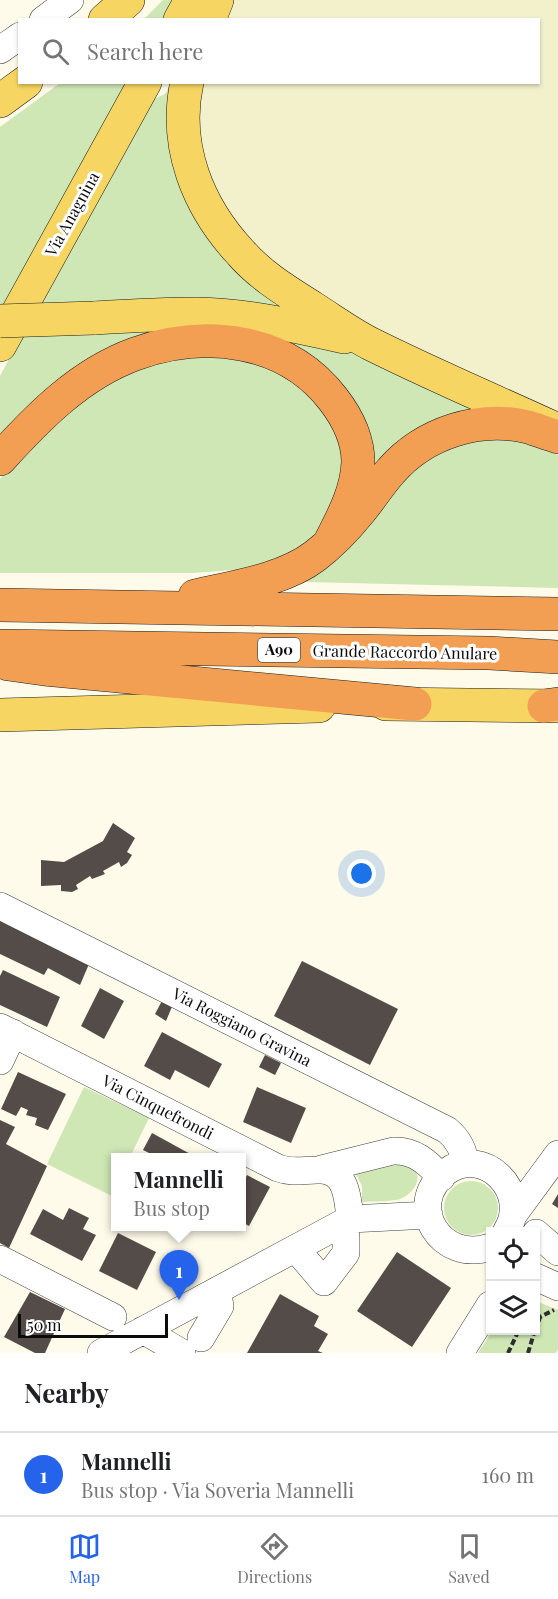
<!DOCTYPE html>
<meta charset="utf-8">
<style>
:root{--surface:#fff;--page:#f2f2f2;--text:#202124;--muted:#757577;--line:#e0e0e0;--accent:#2563eb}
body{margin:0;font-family:"Playfair Display",serif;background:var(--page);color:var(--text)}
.controls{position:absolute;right:18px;bottom:18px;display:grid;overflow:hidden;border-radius:0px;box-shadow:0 2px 4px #0004}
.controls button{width:54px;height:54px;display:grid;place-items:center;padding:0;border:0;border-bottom:2px solid var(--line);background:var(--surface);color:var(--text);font:30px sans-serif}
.scale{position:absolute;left:18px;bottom:15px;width:150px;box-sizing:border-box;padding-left:6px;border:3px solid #0b0b0b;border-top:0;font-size:16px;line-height:21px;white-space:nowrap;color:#0b0b0b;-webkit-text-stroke:4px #fff;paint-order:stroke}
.you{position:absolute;left:362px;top:874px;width:21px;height:21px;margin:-15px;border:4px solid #fff;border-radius:50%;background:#1a73e8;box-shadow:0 0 0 9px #1a73e833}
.badge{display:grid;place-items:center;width:39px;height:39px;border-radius:50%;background:var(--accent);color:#fff;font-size:20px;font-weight:700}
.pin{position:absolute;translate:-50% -50px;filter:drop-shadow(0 2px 3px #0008)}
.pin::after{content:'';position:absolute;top:32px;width:21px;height:18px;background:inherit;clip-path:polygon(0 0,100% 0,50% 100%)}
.popup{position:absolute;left:111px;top:1153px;width:135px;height:78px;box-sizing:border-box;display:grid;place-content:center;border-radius:0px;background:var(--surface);filter:drop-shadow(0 2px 4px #0005);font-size:20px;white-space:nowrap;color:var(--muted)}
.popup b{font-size:22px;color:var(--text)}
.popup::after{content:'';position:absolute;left:50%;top:100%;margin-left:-12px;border:12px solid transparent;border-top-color:var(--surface)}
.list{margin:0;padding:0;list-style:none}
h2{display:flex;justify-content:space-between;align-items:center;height:78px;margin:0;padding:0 24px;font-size:26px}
h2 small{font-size:20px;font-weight:400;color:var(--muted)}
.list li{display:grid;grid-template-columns:39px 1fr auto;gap:18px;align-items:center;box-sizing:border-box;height:84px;padding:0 24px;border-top:2px solid var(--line)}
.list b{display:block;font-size:22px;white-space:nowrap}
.list p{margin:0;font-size:20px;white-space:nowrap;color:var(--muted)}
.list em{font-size:20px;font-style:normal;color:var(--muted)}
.icon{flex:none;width:33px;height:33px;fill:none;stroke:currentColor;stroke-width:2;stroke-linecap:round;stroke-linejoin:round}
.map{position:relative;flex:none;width:558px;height:1353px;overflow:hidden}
.search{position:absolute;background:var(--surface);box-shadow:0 2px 4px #0004;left:18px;right:18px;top:18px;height:66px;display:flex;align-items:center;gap:15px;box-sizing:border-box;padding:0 21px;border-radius:0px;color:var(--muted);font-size:22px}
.sheet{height:162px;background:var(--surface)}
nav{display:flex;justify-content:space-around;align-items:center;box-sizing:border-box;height:84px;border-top:2px solid var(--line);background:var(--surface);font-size:16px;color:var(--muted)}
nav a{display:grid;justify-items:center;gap:3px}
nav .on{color:var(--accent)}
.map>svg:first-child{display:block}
</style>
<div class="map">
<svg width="558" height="1353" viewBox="0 0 558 1353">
<rect width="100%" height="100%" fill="#fffbea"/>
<path fill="#f3f1cb" d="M228,0H558V411L338,313L246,244L201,168L198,82H538V20L220,19Z"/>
<path fill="#cee7b5" d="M163,0H174L164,19L143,20Z
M60,83H129L7,308L0,309V127Z
M171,83L175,148L303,314L32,311L154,99L165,94Z
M171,325L343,347L499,409L363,494L342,392L173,336L0,448V376L24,331Z
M186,353L276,363L332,413L346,474L318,532L299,550L248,569L193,573H0V479L24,449L36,436L116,377Z
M487,435L532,444L558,455V588L304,582L318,574L338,556L421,458Z
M84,1087L149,1118L130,1157L116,1158V1187L112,1196L47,1164Z
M399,1164C403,1165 410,1166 413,1169C425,1178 411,1196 400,1199C389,1202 374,1201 362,1202V1186L356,1174Z
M444 1208a27 27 0 1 1 54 0a27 27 0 1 1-54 0Z
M536,1301L558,1310V1349L556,1353H478L492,1331L536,1330Z"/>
<path fill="#534c48" d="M113,823L135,838L127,852L132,855L127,863L121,867L119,862L103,871L105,874L92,879L90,876L76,885L78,889L72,892L61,891V885L41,886V860L64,862L103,841Z
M0,915L89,964L80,985L48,968L44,975L0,954Z
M302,961L398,1009L370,1065L274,1016Z
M3,970L60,997L47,1027L0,1005V976Z
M100,988L124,1001L104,1039L81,1026Z
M164,997L174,1002L166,1021L155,1014Z
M162,1032L222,1064L209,1088L175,1070L170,1080L144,1066Z
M265,1055L281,1063L275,1075L259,1067Z
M18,1072L66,1094L48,1130L35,1125L37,1118L26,1115L28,1110L21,1107L16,1116L1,1109Z
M257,1087L306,1108L291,1143L243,1122Z
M0,1120L15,1127L6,1144L47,1166L9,1248L0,1243Z
M152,1133L183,1150L198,1158H151L153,1155L143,1150Z
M247,1175L270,1187L249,1226L242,1222V1186Z
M558,1194V1208L552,1204Z
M69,1208L89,1218L83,1229L96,1235L82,1261L30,1234L43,1209L63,1220Z
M118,1233L156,1252L137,1290L99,1271Z
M397,1252L451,1288L412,1347L357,1311Z
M30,1292L65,1309L45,1353H35L4,1337Z
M280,1294L319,1316L314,1326L328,1334L318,1351L323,1353H247Z"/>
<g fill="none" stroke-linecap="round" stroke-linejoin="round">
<g stroke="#3e3e3e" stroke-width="28">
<path id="minor" d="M43,20L70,0
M0,50L20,36
M0,906L447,1130C458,1139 464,1150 465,1164
M0,1027L278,1168C294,1174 306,1169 321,1170C347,1170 348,1200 350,1219
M0,1061L13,1033
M321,1169L393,1151C414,1150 428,1162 441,1178
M514,1214L558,1154
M536,1233L558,1252
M490,1247C441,1264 404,1205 446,1172C483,1144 532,1192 506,1232
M296,1249L324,1282L346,1253V1237L344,1222
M0,1259L113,1317
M536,1277L558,1287
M143,1330L182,1353
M201,1338L220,1306L217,1291
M101,1353L350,1219L429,1215
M460,1353L490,1305"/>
</g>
<g stroke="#1c1c1c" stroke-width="34">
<path id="major" d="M105,20L128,0
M180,20L191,0
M209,20L217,0
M187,82C173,146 198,207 241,253C261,276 288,292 313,308C332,320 351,334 371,344C429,373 490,399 549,426
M0,101L26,82
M94,318C128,316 163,314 197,314C247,315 296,326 344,337
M0,345L145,82
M386,704L558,706
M0,715L319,706"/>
</g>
<g stroke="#1c1c1c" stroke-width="34">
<path id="highway" d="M0,459C38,417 80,374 135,354C205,329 286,338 333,399C347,417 358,439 358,462C357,491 343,517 330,542
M195,596C233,587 284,580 315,556C332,543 347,527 360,511C371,498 380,483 391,471C424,433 479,415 528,427C538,430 548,434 558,437
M0,605L558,614
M0,646L489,653L558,657
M8,664L44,669L415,704
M544,706L558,704"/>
</g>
<path stroke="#2d2d2d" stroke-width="4" stroke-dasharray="6 3" stroke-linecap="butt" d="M536,1318L540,1317L554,1310
M536,1330L540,1317
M508,1353L519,1330
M528,1353L535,1330"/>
<use href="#minor" stroke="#fff" stroke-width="27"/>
<use href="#major" stroke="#f6d562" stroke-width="33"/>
<use href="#highway" stroke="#f29f54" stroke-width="33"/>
<g stroke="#1c1c1c" stroke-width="34" stroke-linecap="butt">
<path id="major-bridge" d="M0,321L94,318"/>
</g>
<use href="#major-bridge" stroke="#f6d562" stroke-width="33"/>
</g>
<g text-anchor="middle" stroke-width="6" stroke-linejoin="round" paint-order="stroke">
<rect fill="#fff" stroke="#545454" stroke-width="1.5" x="258" y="638" width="42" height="24" rx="4.5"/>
<g font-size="15" font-weight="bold" fill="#0b0b0b">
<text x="279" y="655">A90</text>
</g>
<g font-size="16" fill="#0b0b0b" stroke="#fff">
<text transform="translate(72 214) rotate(-61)" y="6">Via Anagnina</text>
<text transform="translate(405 652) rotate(1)" y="6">Grande Raccordo Anulare</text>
<text transform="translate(242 1027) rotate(27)" y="6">Via Roggiano Gravina</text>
<text transform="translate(158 1107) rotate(27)" y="6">Via Cinquefrondi</text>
</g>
</g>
</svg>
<div class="controls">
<button><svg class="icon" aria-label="locate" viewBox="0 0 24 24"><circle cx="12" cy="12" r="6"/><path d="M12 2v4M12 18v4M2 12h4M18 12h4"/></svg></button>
<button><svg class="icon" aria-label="layers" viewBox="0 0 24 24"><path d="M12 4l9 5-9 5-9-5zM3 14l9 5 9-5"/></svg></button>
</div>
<div class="scale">50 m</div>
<div class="you"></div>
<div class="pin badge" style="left:179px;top:1300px">1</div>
<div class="popup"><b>Mannelli</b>Bus stop</div>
<div class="search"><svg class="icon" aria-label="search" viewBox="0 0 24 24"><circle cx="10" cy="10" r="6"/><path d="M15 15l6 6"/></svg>Search here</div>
</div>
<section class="sheet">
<h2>Nearby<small></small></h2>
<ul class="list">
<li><span class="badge">1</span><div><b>Mannelli</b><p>Bus stop · Via Soveria Mannelli</p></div><em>160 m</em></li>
</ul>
</section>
<nav>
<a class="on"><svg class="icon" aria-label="map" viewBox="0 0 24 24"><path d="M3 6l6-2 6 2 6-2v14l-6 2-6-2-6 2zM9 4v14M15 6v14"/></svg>Map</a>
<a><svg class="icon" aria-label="directions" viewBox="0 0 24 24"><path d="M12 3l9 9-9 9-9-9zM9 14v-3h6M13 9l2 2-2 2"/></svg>Directions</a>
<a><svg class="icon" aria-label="saved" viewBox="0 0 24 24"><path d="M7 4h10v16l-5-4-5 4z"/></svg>Saved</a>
</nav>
